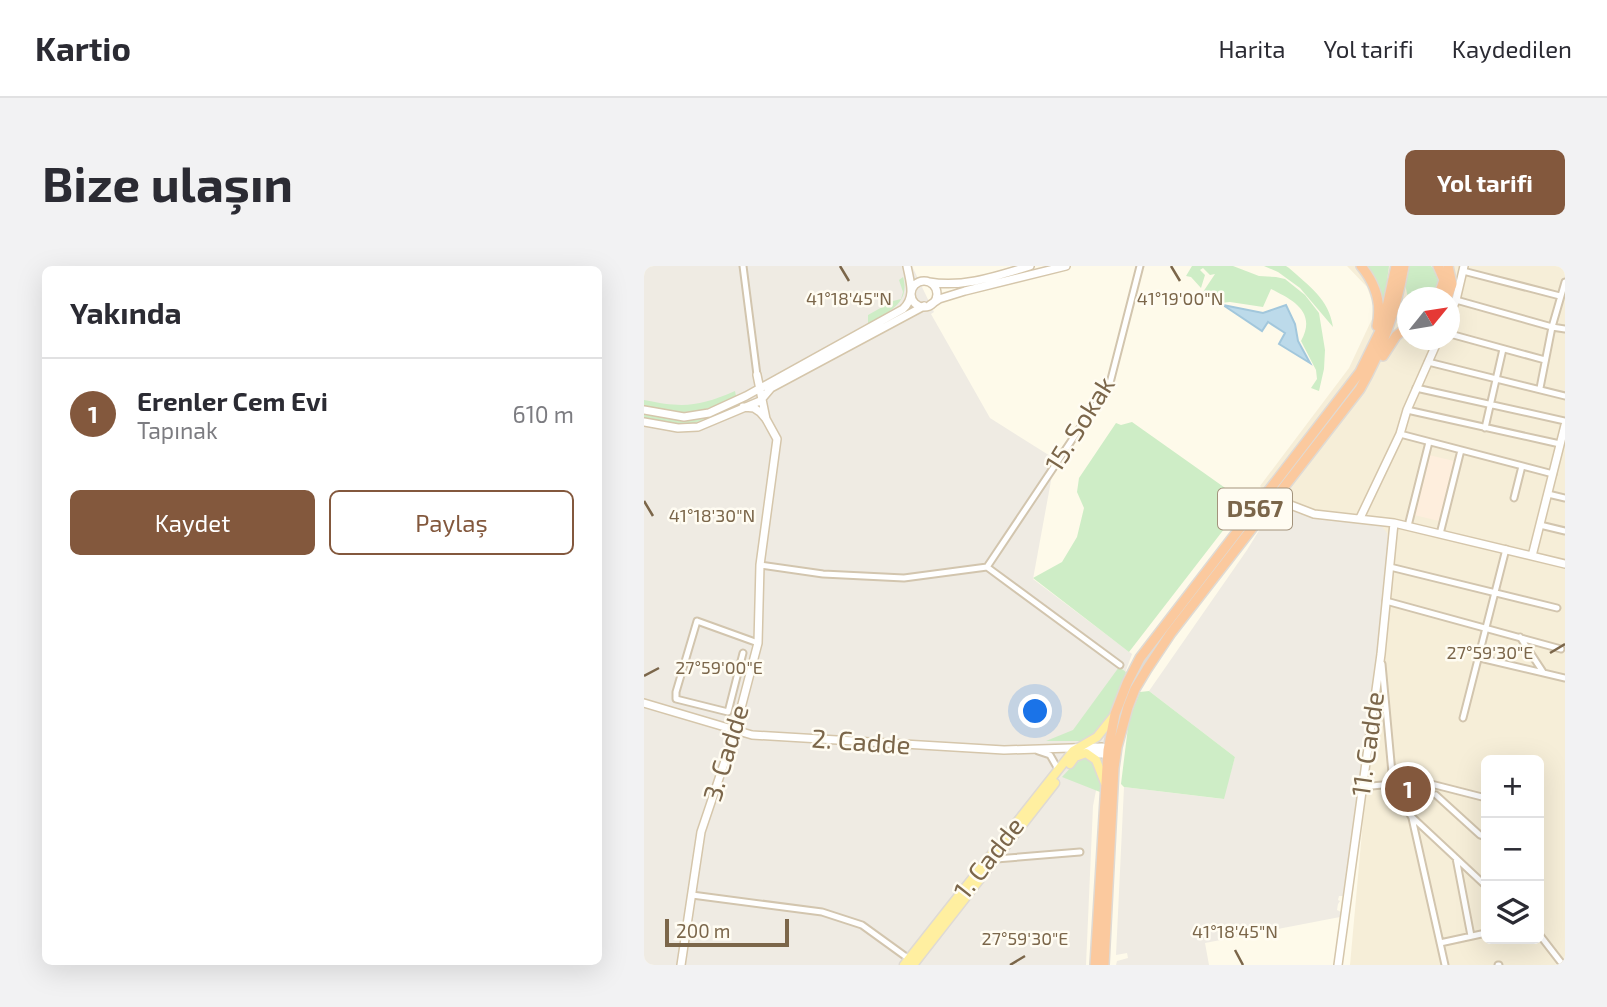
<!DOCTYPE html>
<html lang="tr">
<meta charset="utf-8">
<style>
:root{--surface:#fff;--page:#f2f2f3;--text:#2b2b33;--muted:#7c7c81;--line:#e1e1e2;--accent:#83583d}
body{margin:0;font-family:"Exo 2",sans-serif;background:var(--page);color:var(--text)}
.controls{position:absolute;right:21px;bottom:21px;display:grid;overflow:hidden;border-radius:10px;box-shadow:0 7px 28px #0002}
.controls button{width:63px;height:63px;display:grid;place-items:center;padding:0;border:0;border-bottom:2px solid var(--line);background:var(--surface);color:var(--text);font:35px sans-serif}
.compass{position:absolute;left:753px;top:21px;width:63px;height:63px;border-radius:50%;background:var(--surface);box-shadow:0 7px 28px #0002;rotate:60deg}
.scale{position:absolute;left:21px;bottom:18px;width:124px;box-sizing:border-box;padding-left:7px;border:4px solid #7b664a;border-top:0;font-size:19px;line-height:24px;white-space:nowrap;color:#7b664a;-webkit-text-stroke:5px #fffcf2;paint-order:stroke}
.you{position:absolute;left:392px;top:446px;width:24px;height:24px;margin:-18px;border:5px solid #fff;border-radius:50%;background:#1a73e8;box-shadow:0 0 0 10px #1a73e833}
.badge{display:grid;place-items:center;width:46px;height:46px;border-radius:50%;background:var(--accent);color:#fff;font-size:23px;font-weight:700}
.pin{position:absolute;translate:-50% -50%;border:4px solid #fff;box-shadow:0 2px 7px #0006}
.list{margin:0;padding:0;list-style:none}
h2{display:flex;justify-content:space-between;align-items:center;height:91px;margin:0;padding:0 28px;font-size:30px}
h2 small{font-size:23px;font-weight:400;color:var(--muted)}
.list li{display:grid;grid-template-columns:46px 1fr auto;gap:21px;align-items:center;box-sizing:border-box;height:112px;padding:0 28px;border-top:2px solid var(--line)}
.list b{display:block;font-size:26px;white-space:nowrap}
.list p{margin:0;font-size:23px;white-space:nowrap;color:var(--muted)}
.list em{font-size:23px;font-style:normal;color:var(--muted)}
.actions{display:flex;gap:14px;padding:21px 28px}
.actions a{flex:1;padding:16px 0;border:2px solid var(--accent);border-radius:10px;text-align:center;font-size:24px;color:var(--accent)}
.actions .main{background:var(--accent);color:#fff}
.icon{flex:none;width:38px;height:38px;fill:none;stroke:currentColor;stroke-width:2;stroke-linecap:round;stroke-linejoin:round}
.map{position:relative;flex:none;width:921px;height:699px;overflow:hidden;border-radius:10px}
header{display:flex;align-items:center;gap:42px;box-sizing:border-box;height:98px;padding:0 35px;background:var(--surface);border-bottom:2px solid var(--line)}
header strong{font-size:33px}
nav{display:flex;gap:38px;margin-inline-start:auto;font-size:24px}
.intro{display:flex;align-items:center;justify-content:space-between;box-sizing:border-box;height:168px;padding:0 42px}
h1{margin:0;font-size:49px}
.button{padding:18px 32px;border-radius:10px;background:var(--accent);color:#fff;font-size:24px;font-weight:700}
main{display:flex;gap:42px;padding:0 42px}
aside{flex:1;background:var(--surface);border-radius:10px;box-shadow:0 7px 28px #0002}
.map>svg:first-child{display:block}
</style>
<header>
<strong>Kartio</strong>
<nav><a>Harita</a><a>Yol tarifi</a><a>Kaydedilen</a></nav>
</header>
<div class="intro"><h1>Bize ulaşın</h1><a class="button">Yol tarifi</a></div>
<main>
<aside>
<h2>Yakında<small></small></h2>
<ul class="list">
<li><span class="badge">1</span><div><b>Erenler Cem Evi</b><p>Tapınak</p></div><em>610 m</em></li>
</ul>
<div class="actions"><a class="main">Kaydet</a><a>Paylaş</a></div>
</aside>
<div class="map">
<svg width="921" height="699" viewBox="0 0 921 699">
<rect width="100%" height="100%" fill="#fefaea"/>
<path fill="#f6eed8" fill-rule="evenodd" d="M703,0H921V699H706L744,277L743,267L710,255L632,237L616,220L705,102L728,53L729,38L723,21ZM764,32H806V74H764ZM842,494H895V673H842Z"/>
<path fill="#feeedd" d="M785,189L810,195L795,255L770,249Z"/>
<path fill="#efebe3" d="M0,0H268L290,46L287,48L346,152L411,193L389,313L488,388L468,442L449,540L442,699H0Z
M632,237L737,259L743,267L744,277L734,387L699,630H695L694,634L696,635L694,638L693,644L697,646L696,651L561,677L565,699H472L473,695L484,692L483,687L472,689L480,521L579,533L591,491L505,425L603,284Z"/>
<path fill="#ceedc6" d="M548,0H589L615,10L632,11L641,13L661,29L675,47L681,84L680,103L675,125L667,122L673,113L672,104L657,75C673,46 649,34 627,23L619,41L586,36L576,37L559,26L571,8L566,9L559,2L556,4L561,9L557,22L547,11L542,10Z
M620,0H642L645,2C665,20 685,33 689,61L656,22L634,6Z
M722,0H745L739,44L733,18Z
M765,0H787C796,9 798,21 790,31L764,32L761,18Z
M259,11C267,37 243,47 224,58V49L249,35L257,33L259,26L255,14Z
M91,125L92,130C55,149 41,149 0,141V134C39,142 54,141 91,125Z
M98,134L100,138L48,158H32L0,152V146C47,155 55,158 98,134Z
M488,156L601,236L485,386L389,312L418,296L433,271L440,242L433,226L435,212L472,157L477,159Z
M475,401L482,406L463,457L444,475H402L429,464Z
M505,425L591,491L580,533L480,521L477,518L485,453L496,426Z
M440,492L450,495L457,509L456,526L418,511L429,499Z"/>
<path fill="#bcdaea" stroke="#a2c7dc" stroke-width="2" d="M579,39L619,47L642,39L651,58L654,75L666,97L635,78L641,67L624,56L618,65Z"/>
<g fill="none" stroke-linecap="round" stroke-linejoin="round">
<g stroke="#d2c5ae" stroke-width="9">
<path id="street" d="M99,0L113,109
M819,5L916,30
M812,34L908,61L921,63
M806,68L901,94
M784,96L921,130
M772,122L921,155
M896,122L908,61L921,16
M763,144L916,178
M841,162L859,83
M756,168L909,208
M904,228L921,232
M870,232L878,200
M896,259L921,265
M764,260L785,176
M796,268L817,184
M116,299L179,308L260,312L343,301L466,117L496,0
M343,301L476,399
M746,301L913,342
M742,335L917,383
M876,371L899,406
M99,387L84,446L32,433V426L53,355L114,377
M836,392L921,412
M738,398L749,518L767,550L842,620
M819,452L862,283
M394,485L406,489L414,503
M748,508L842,532
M717,521L749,518
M792,529L836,569L842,571
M768,552L801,699
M812,592L827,670
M352,593L436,586
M48,629L178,646L218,659L265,693
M895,668L919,699
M796,677L842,667
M854,699H855"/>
</g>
<g stroke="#d5c6ab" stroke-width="10">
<path id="secondary" d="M267 28a13 13 0 1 1 26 0a13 13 0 1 1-26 0Z
M285,16C320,22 353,10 386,0
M286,39L295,33L321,25L422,0
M806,48L812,34L820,0
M113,109L122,153
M0,144L40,151L65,147L102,130L259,43C272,31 266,16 263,0
M0,156L34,162L54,161L116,135L127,122L280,40
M631,233L670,248L750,257L921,298
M716,252L756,168L763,144L794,74
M888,290L921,159
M0,437L108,469L360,484L458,481L464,484L465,489
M443,487L459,488L468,483
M37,699L57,566L91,465L114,377L116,299L133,173L122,153L116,146L110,142L99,141
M694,699L737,388L750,257"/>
</g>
<g stroke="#dfdad4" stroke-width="11">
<path id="primary" d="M426,498L431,491L442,487L452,494L461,517
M260,699L429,485L453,471L469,451
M269,699L411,517"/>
</g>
<g stroke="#dfdad4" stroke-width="12">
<path id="highway" d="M717,0C731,17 738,38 733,60
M794,0L800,14L794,32
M803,32L808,18L804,0
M739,90L752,70L764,60
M451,699L464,484L471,448L483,417L496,392L716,106L739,59L752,0
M460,699L470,502L473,481L484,441L491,423L503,403L527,367L716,123C739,83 752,45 760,0"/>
</g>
<use href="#street" stroke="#fff" stroke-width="5"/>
<use href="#secondary" stroke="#fff" stroke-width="7"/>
<use href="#primary" stroke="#ffefa0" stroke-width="8"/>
<use href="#highway" stroke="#fbc99e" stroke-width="9"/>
</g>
<path fill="none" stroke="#7b664a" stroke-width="2.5" d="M196,0L205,15M527,0L536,15M0,235L9,250M906,387L921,378M0,410L15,402M591,684L599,699M366,699L381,690"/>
<g text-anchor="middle" stroke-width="5" stroke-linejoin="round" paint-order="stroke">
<rect fill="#fffcf2" stroke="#a3937c" stroke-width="2" x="574" y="222.5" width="74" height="41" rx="5"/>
<g font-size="24" font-weight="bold" fill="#7b664a">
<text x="611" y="251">D567</text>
</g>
<g font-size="26" fill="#7b664a" stroke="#fffcf2">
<text transform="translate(436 158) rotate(-58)" y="9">15. Sokak</text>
<text transform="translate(217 476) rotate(4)" y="9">2. Cadde</text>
<text transform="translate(724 478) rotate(-82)" y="9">11. Cadde</text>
<text transform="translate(82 487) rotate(-73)" y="9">3. Cadde</text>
<text transform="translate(345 592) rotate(-52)" y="9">1. Cadde</text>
</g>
</g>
<g font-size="18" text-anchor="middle" fill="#7b664a" stroke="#fffcf2" stroke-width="5" stroke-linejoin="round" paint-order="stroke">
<text x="205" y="39">41°18'45"N</text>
<text x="536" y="39">41°19'00"N</text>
<text x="68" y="256">41°18'30"N</text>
<text x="846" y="393">27°59'30"E</text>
<text x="75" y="408">27°59'00"E</text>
<text x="591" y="672">41°18'45"N</text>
<text x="381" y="679">27°59'30"E</text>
</g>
</svg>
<div class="controls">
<button>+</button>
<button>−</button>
<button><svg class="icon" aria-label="layers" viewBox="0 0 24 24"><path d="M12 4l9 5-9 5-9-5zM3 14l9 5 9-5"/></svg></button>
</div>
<svg class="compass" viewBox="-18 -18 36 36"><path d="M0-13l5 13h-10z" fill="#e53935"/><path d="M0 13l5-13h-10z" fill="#7c7c81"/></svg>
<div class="scale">200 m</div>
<div class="you"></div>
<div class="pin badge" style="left:764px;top:523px">1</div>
</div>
</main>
